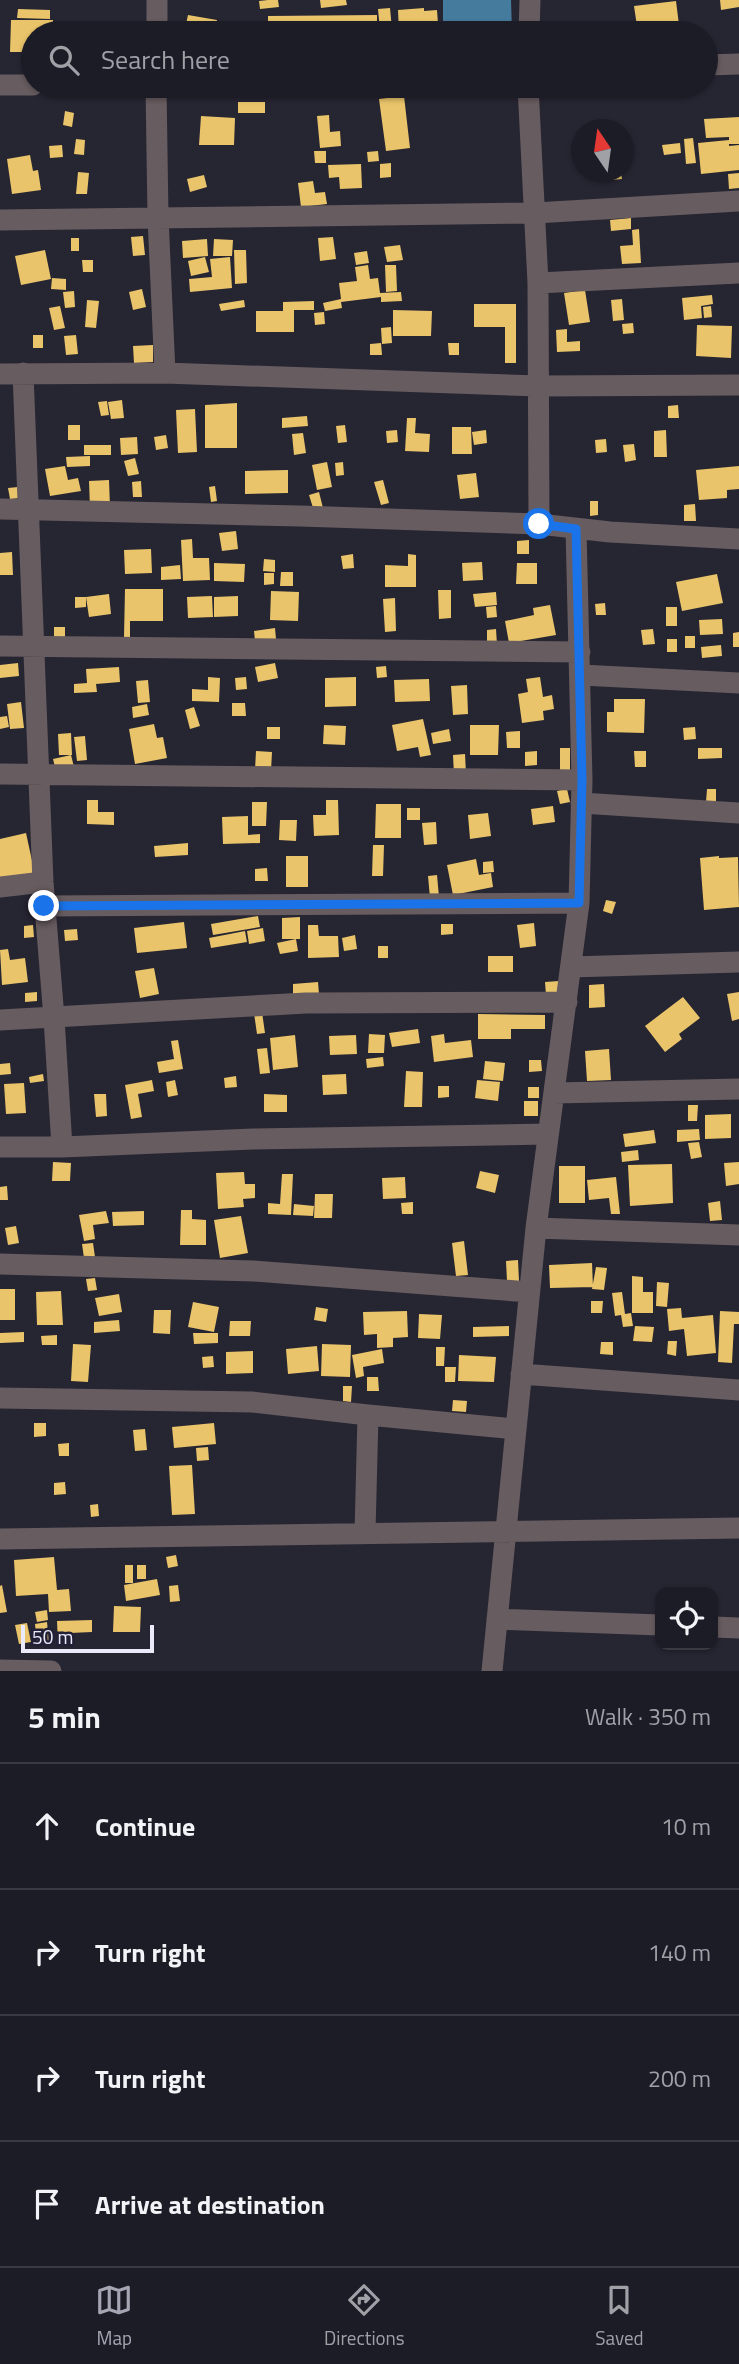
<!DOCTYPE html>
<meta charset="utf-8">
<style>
:root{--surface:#1c1c26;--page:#25252e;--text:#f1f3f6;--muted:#a0a1a7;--line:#3a3a43;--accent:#a5a5b4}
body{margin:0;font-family:"Titillium Web",sans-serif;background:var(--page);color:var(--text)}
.controls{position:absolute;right:21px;bottom:21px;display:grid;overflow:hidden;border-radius:14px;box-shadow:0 2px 5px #0004}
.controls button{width:63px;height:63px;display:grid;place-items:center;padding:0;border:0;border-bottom:2px solid var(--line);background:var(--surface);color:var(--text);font:35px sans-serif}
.compass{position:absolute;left:571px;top:119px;width:63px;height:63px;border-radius:50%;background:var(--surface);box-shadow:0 2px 5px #0004;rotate:347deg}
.scale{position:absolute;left:21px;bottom:18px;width:133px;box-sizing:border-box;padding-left:7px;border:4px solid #eaeafa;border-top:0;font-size:19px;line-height:24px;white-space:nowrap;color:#eaeafa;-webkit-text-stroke:5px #222037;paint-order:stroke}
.stop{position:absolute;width:21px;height:21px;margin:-16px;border:5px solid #1a73e8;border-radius:50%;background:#fff}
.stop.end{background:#1a73e8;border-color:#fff;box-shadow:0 2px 7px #0008}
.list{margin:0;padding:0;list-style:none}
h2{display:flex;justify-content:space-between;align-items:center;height:91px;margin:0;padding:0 28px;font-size:30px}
h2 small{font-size:23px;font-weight:400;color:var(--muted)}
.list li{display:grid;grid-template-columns:46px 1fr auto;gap:21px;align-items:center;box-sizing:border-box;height:126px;padding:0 28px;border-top:2px solid var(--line)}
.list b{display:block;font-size:26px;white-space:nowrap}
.list em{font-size:23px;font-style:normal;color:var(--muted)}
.icon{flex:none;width:38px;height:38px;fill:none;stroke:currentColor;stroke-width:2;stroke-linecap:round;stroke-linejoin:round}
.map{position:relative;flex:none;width:739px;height:1671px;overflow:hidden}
.search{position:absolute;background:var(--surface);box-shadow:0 2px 5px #0004;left:21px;right:21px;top:21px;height:77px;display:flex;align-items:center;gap:18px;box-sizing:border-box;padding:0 24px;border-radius:38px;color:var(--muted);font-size:26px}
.sheet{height:595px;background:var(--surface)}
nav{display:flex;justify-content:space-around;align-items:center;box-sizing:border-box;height:98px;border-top:2px solid var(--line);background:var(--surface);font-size:19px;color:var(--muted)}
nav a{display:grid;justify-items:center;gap:4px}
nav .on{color:var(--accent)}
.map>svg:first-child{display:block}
</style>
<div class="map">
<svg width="739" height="1671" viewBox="0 0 739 1671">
<rect width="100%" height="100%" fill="#262532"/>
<path fill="#e9c46a" d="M268,0H278L279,7L260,9L259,1Z
M320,0H346L347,5L321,8Z
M720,0H739V7L721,10Z
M676,1L680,33H638L634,6Z
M390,8L392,29L380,31L378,9Z
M424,8V11L437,10L438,24L413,25L414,33H399L398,10Z
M18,9L50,10V19L17,18Z
M188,15L217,20L214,33H184Z
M377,15V29L280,30V33H260V31H268V16Z
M11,20H53V33H33V52H10Z
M582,27H595V33H582Z
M404,96L410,148L386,151L379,99Z
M238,102H265V113H238Z
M65,111L74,113L72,127L63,125Z
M329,115L330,132L340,131L341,146L320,148L317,116Z
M201,116L235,118L234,145H199Z
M739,117V144H729V146L739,145V170L701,174L698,143L729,140V137L706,138L704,119Z
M693,138L696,163L686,164L684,139Z
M76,139L85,140L84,155L74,154Z
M680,143L681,153L664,155L662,145Z
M62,145L63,157L50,158L49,146Z
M314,151H326V163H315Z
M378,151L379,161L368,162L367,152Z
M30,155L33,171L38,170L41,190L12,194L7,159Z
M391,163V177L380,178V164Z
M361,164L362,188L340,189L339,177L329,178L328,165Z
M78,172L89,173L87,194H76Z
M601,172H621L622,179L601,181Z
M739,173V188L729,189L728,174Z
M204,175L207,187L190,192L187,179Z
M313,181L315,193L325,192L327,204L301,207L298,183Z
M631,218V229L611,231L610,220Z
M639,229L641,263L622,264L620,246L633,245L632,230Z
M143,236L145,255L133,256L131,237Z
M333,237L336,259L320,261L318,238Z
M71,238H79V251H71Z
M207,239L208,256L183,258L182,241Z
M214,239L233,240L232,256H213Z
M400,245L403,260L387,262L384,247Z
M45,250L51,279L21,285L15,256Z
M234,250H246L247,283L235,284Z
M367,251L369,263L356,265L354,253Z
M205,257L209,272L191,276L188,261Z
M230,257L232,288L190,292L189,279L212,277L210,259Z
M82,260H93V272H83Z
M368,265L370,279L378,278L380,293L401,292L402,301L381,302V297L341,302L342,308L325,311L323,303L341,299L339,283L357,281L355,267Z
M385,265H396L397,291L386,292Z
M52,278L66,279V290L51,289Z
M142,289L146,307L133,310L129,292Z
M585,290L590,322L569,325L564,293Z
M74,291L75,307L65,308L63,292Z
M712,295L713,304L701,306L702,318L684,320L682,298Z
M622,299L624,320L613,321L611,300Z
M87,300L99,301L96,328L85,327Z
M244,300L245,307L221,311L219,304Z
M314,301V310H294V332H256V311H283V302Z
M474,304H516V363H505V327H474Z
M60,306L65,328L54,330L49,308Z
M711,306L712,317L704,318L703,307Z
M393,310L432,311L431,336H393Z
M324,312L325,324L315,325L314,313Z
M633,323L634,333L623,334L622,324Z
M697,325L732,326L731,358L696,356Z
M391,327L392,343L382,344L381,328Z
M567,329V342L580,341V351L557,352L556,330Z
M33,335H43V348H33Z
M76,335L78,354L66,355L64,336Z
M381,343L382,355H370V344Z
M448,343H459V355H449Z
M153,345V362L134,363L133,346Z
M122,400L124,418L111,419L108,402Z
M107,401L109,415L101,416L98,402Z
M237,403V448H205V405Z
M678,405L679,418H668V406Z
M195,409L197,452L178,453L176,410Z
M307,416L308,426L282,428V418Z
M407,418H416L415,433L430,434L429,452L405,451Z
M68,425H80V440H68Z
M345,425L347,442L338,443L336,426Z
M452,427H471L472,454H452Z
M397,430L398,442L387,443L386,431Z
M486,430L487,443L474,445L472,432Z
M666,430L667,457H654V431Z
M303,433L306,453L294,455L292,434Z
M166,435L168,448L156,450L154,437Z
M137,437L138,454L121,455L120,438Z
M606,439L607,452L596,453L595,440Z
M634,444L636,460L625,462L623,445Z
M84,445H111V455H84Z
M90,456V466L67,467L66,457Z
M135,458L139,474L128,476L124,461Z
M327,462L332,487L317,490L312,465Z
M343,462L344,475L336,476L335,463Z
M65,466L68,480L78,478L81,491L50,496L45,469Z
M739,466V489L727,490V498L699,500L696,470Z
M288,470V493L245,494V471Z
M476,473L479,497L460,499L457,475Z
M109,480L110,507L90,508L89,481Z
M383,480L389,503L381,505L374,482Z
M141,481L142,497H133L132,482Z
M215,486L217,501L211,502L209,487Z
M18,487L20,498L10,499L8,488Z
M319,492L323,508L314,511L309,495Z
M590,501H598V515L590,516Z
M695,504L696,521H684V505Z
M236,531L238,549L222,551L219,533Z
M192,539L193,558H209L210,580L183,581L181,540Z
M529,540V554H517V541Z
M151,549L152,573L125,574L124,550Z
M12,552L13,575H0V553Z
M353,554L354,568L343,569L341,556Z
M408,554L416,555V587H385V565L408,566Z
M264,559L275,560V572L263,571Z
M482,562L483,580L463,581L462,563Z
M214,563L245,564L244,582L214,581Z
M517,563H537V584H516Z
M180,565L181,579L161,580V567Z
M281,572H293V586H280Z
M264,573H274V584L264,585Z
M717,574L723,603L682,611L676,582Z
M125,589H163V621H130V637H124Z
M438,590H451V618L439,619Z
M271,591L299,592L298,621L270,620Z
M496,592L497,605L475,607L473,594Z
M109,594L111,614L89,617L86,597Z
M212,596L213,617L188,618L187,597Z
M238,596V616L214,617V597Z
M75,597H86V607L75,608Z
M395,598L396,631L385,632L383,599Z
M605,603L606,615H596L595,604Z
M550,605L556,635L509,643L505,621L534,615L533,608Z
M496,606L497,617L487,618L486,607Z
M666,607H677V626H666Z
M722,619L723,634L700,635L699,620Z
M54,627H65V638H54Z
M275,628L276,639L255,641L254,631Z
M496,629L497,645H487V630Z
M653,629L655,644L643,645L641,630Z
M739,632V647H733V633Z
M685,636H695V648H685Z
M667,639H677V652H667Z
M721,645L722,656L702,658L701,647Z
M18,663L19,676L0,678V665Z
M275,663L278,678L258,682L255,667Z
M386,666L387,677L377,678L376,667Z
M119,667L120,682L96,684L97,692L74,693V684L87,683L86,669Z
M208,677L220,678L219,702L192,701V689L208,690Z
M246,677L247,689L236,690L235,678Z
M356,677V706L325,707V678Z
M540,677L543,697L552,695L554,709L543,711L544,720L522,723L518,694L528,692L526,679Z
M429,679L430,701L395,702L394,680Z
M148,680L150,702L138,703L136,681Z
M467,685L468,714L453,715L451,686Z
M614,699H645L644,733L607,732V712H614Z
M21,702L24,728L10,729L7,704Z
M232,703H245L246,716H232Z
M147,704L149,715L133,718L132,707Z
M194,707L200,726L190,729L185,710Z
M7,716L9,727L0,729V717Z
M423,719L431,755L420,757L418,747L397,751L392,725Z
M154,724L157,738L163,737L167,758L135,764L129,729Z
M324,725L346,726L345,745L323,744Z
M470,725H499L498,755H470Z
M267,727H280V739H267Z
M695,727L696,739L684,740L683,728Z
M449,729L451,741L433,744L431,733Z
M520,731V748H507L506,732Z
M71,733L72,755H59L58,734Z
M85,736L87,760L77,761L74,737Z
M560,748H570V773H560Z
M698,748H722V758L698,759Z
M256,751L272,752L271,771L255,770Z
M537,751V765L525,766V752Z
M634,751H646V767H635Z
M465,754L466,774L454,775L453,755Z
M71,755L74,767L56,771L53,759Z
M567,789L570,802L560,804L557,791Z
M707,789H716V802H706Z
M87,800H98V812H114V825L87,824Z
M326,800H338L339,835L314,836L313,815H326Z
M252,802H267L266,826H252Z
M376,804H401V838H375Z
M553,806L555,822L533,825L531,809Z
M407,808H420V820H407Z
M488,813L491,836L470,839L468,815Z
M248,816V835L260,834V843L223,844L222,817Z
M280,820H297L296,841L279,840Z
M436,822L437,844L424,845L422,823Z
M26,833L36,879L0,887V839Z
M188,843V855L155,857L154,846Z
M373,845H384L383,876H372Z
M286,856H308V887H286Z
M719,856V858L738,857L739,907L704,910L700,858Z
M476,859L479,875L491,873L493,887L453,895L447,865Z
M493,861L494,872L483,873V862Z
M267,868L268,881H255V869Z
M437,875L439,897L430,898L428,876Z
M606,900L616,902L612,914L603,911Z
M258,916L260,927L213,935L211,924Z
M300,917V939H282V918Z
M184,922L187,948L137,953L134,928Z
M534,923L536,946L520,948L517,925Z
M441,924H453V934L441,935Z
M33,925L34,937L24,938V926Z
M308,925H318L319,936H338L339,957L308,958Z
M263,928L265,941L249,944L247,931Z
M77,929L78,940L65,941L64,930Z
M245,931L247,942L211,948L209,938Z
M355,935L357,949L344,951L342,938Z
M296,939L298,951L280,954L277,943Z
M378,946H388V958H378Z
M8,949L10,960L25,958L28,982L2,985L0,950Z
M488,956H513V972H488Z
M154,968L159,994L140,998L135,971Z
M559,981L560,994L546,995L545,982Z
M318,982L319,994L293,995V984Z
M604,984L605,1007L589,1008V985Z
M37,992V1001L25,1002V993Z
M739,992V1019L732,1021L727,994Z
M683,997L700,1018L679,1034L682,1039L665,1052L645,1026Z
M262,1012L265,1033L257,1034L254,1013Z
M478,1014L545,1015V1029H511V1039H478Z
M418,1029L420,1043L392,1047L389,1033Z
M369,1034L385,1035L384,1053H368Z
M444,1034L445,1043L471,1040L473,1057L434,1062L431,1036Z
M295,1035L298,1067L273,1070L270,1038Z
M356,1035L357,1054L330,1055L329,1036Z
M178,1040L183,1069L159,1073L157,1062L174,1059L171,1041Z
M267,1048L270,1073L260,1074L257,1049Z
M609,1049L611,1080L587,1081L585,1051Z
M383,1057L384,1066L367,1068L366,1059Z
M529,1060H541L542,1071L529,1072Z
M485,1061L505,1063L503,1081L483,1079Z
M10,1063L11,1074L0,1075V1064Z
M406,1071L423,1072L422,1107H404Z
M43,1074L44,1081L30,1083L29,1077Z
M346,1074L347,1094L323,1095L322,1075Z
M236,1076L237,1087L225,1088L224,1078Z
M152,1080L154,1091L138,1094L142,1117L131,1119L125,1085Z
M175,1080L178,1095L168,1097L166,1082Z
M477,1080L500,1082L498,1101L475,1098Z
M24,1083L26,1113L6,1114L4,1084Z
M438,1086H449V1097L438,1098Z
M528,1087H539V1098H528Z
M94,1094H106L107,1116L96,1117Z
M264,1094L287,1095V1112H264Z
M524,1101H538V1116H524Z
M688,1105H698L697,1121H688Z
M731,1114V1138L705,1139V1115Z
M699,1129L700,1140L677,1142V1130Z
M654,1130L656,1143L625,1147L623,1134Z
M699,1142L702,1157L691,1159L688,1143Z
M638,1150L639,1160L622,1162L621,1152Z
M53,1162L71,1163L70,1181H52Z
M739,1162V1184L726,1186L724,1163Z
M672,1164L673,1203L630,1206L628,1165Z
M559,1166H585V1203H559Z
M480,1171L499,1175L495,1193L476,1188Z
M244,1172L245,1184H255V1198L243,1199L244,1207L218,1209L216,1173Z
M282,1174H293L291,1215L268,1214V1203L280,1204Z
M405,1177L406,1198L383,1199L382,1178Z
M616,1177L620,1214H611L609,1198L589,1200L587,1180Z
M7,1186L8,1200H0V1187Z
M315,1194H333L332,1218H314Z
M720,1201L722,1220L710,1221L708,1203Z
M413,1202V1214H402L401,1203Z
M294,1204L314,1206L313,1216L293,1215Z
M181,1210H192V1219L206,1220V1245H180Z
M106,1211L109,1223L93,1225L95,1239L84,1241L79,1215Z
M144,1211V1225L113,1226L112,1212Z
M241,1216L248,1253L220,1258L214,1220Z
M16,1226L19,1243L8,1245L5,1228Z
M464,1241L468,1275L456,1276L452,1243Z
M93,1243L95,1257L84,1258L82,1244Z
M518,1260L519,1281H507L506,1261Z
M592,1263L593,1287L550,1288L549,1265Z
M596,1267L607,1268L604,1290L592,1289Z
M632,1276L643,1277V1292H653V1313H632Z
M95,1278L97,1290L88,1291L86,1279Z
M657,1282L669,1283L667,1307L656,1306Z
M0,1289H15V1320H0Z
M61,1291L63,1325H37L36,1292Z
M622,1292L625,1314L631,1313L633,1326L623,1327L621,1315L615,1316L612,1293Z
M119,1294L122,1312L99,1316L95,1298Z
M591,1301H603L602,1313H591Z
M193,1302L219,1307L214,1332L188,1327Z
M316,1307L328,1309L326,1322L314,1320Z
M681,1308L682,1318L713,1315L716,1353L687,1356L684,1329L669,1331L667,1309Z
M154,1310H171L170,1334L153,1333Z
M407,1311L408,1337L393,1338V1347L377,1348V1334L364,1335L363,1312Z
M720,1311L739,1312V1324H734L732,1363L718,1362Z
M419,1314L442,1315L440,1339L418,1338Z
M119,1320L120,1331L94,1333V1322Z
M230,1321H251L250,1336H229Z
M509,1326V1336L473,1337V1327Z
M635,1326L654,1327L652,1342L633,1341Z
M24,1332V1342L0,1343V1333Z
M193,1333H218V1343L194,1344Z
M57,1335V1345H42L41,1336Z
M668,1341H677L676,1356L667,1354Z
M601,1342H613V1355L600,1354Z
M73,1344L91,1345L88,1382L71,1381Z
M322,1344L351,1345L350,1377L321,1376Z
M317,1346L319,1371L288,1374L286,1349Z
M436,1347H445L444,1366H436Z
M382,1349L384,1363L363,1367L364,1376L356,1378L352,1355Z
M253,1351V1373L226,1374V1352Z
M459,1355L496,1357L494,1382L458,1381Z
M213,1356L214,1367L203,1368L202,1357Z
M445,1367H456L455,1382H445Z
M367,1377H378L379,1391H367Z
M343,1386H352L351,1402L343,1401Z
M453,1400L467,1401L466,1412L452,1411Z
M34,1423H46V1436L34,1437Z
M214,1423L216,1444L174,1448L172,1427Z
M145,1429L147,1450L135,1451L133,1430Z
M69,1443V1456H59L58,1444Z
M208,1447L209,1460L197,1461L196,1448Z
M192,1465L195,1514L172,1515L169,1466Z
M65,1482L66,1494L54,1495V1483Z
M98,1504L99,1516L91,1517L90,1505Z
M176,1555L178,1566L168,1568L166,1557Z
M54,1557L57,1590L69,1589L71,1611L49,1612L48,1594L16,1596L14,1560Z
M125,1565H133V1583H125Z
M137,1565H146V1579H137Z
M157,1579L160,1595L126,1601L124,1585Z
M2,1585L7,1612L0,1613V1586Z
M178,1585L180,1601L170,1602L169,1586Z
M114,1606L141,1607L140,1632H113Z
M47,1610L48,1620L37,1622L35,1612Z
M92,1620V1632L70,1633V1644H58L57,1621Z
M47,1622L49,1642L37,1644L35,1624Z
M27,1623L31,1642L19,1644L15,1625Z"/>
<path fill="#457b9d" d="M443,0H511L512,33H443Z"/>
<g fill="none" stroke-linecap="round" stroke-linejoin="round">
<path stroke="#675c5f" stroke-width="21" d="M157,33V0
M529,33L530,0
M706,65L739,64
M0,85H33
M156,86L158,217L165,373
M528,86L538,283L539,524
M0,220L535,213L739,201
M538,283L739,273
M23,373L43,882L54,1018L62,1147
M0,374L165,373L540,386L739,385
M0,509L300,516L539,524L610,532L739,539
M0,646L580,652
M581,675L739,683
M0,774L582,780
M581,803L739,813
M0,887L43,882
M44,906L579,903
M571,967L739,962
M0,1020L306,1003L567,1002
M554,1093L739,1089
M0,1147H62L253,1139L548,1134
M536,1228L739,1235
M0,1264L253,1271L529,1292
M521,1374L739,1390
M0,1398L252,1402L368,1415L516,1429
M365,1533L368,1415
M0,1539L739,1528
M497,1619L660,1625
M713,1627L739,1628
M0,1670L51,1671
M492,1671L536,1228L579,903L582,780L576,529"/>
</g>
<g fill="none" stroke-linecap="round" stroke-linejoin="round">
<path stroke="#1a73e8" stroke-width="9" d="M44,906L579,903L582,780L576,529L539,524"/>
</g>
</svg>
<div class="controls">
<button><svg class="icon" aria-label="locate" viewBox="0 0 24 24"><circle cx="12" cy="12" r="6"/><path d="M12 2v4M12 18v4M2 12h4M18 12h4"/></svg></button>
</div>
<svg class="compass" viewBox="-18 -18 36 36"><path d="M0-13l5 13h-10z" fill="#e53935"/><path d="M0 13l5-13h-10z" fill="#a0a1a7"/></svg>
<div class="scale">50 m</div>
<div class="stop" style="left:539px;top:524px"></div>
<div class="stop end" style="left:44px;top:906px"></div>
<div class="search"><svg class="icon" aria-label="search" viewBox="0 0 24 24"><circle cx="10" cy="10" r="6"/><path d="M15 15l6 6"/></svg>Search here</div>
</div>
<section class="sheet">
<h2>5 min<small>Walk · 350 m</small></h2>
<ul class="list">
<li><svg class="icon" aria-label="ahead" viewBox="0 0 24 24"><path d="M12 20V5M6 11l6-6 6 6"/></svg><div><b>Continue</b></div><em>10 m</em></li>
<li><svg class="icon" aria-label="right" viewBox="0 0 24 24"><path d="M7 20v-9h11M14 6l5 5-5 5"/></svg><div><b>Turn right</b></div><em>140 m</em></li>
<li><svg class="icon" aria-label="right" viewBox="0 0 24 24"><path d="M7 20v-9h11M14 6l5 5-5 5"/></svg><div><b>Turn right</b></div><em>200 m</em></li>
<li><svg class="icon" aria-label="arrive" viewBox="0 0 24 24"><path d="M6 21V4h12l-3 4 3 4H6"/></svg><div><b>Arrive at destination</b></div></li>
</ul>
</section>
<nav>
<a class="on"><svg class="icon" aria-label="map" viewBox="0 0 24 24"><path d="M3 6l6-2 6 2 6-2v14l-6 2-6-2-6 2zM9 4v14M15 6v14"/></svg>Map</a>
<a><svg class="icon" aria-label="directions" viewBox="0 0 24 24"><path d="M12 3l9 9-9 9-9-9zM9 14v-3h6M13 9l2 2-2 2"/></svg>Directions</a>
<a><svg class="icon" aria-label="saved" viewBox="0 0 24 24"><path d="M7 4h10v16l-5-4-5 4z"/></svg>Saved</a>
</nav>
